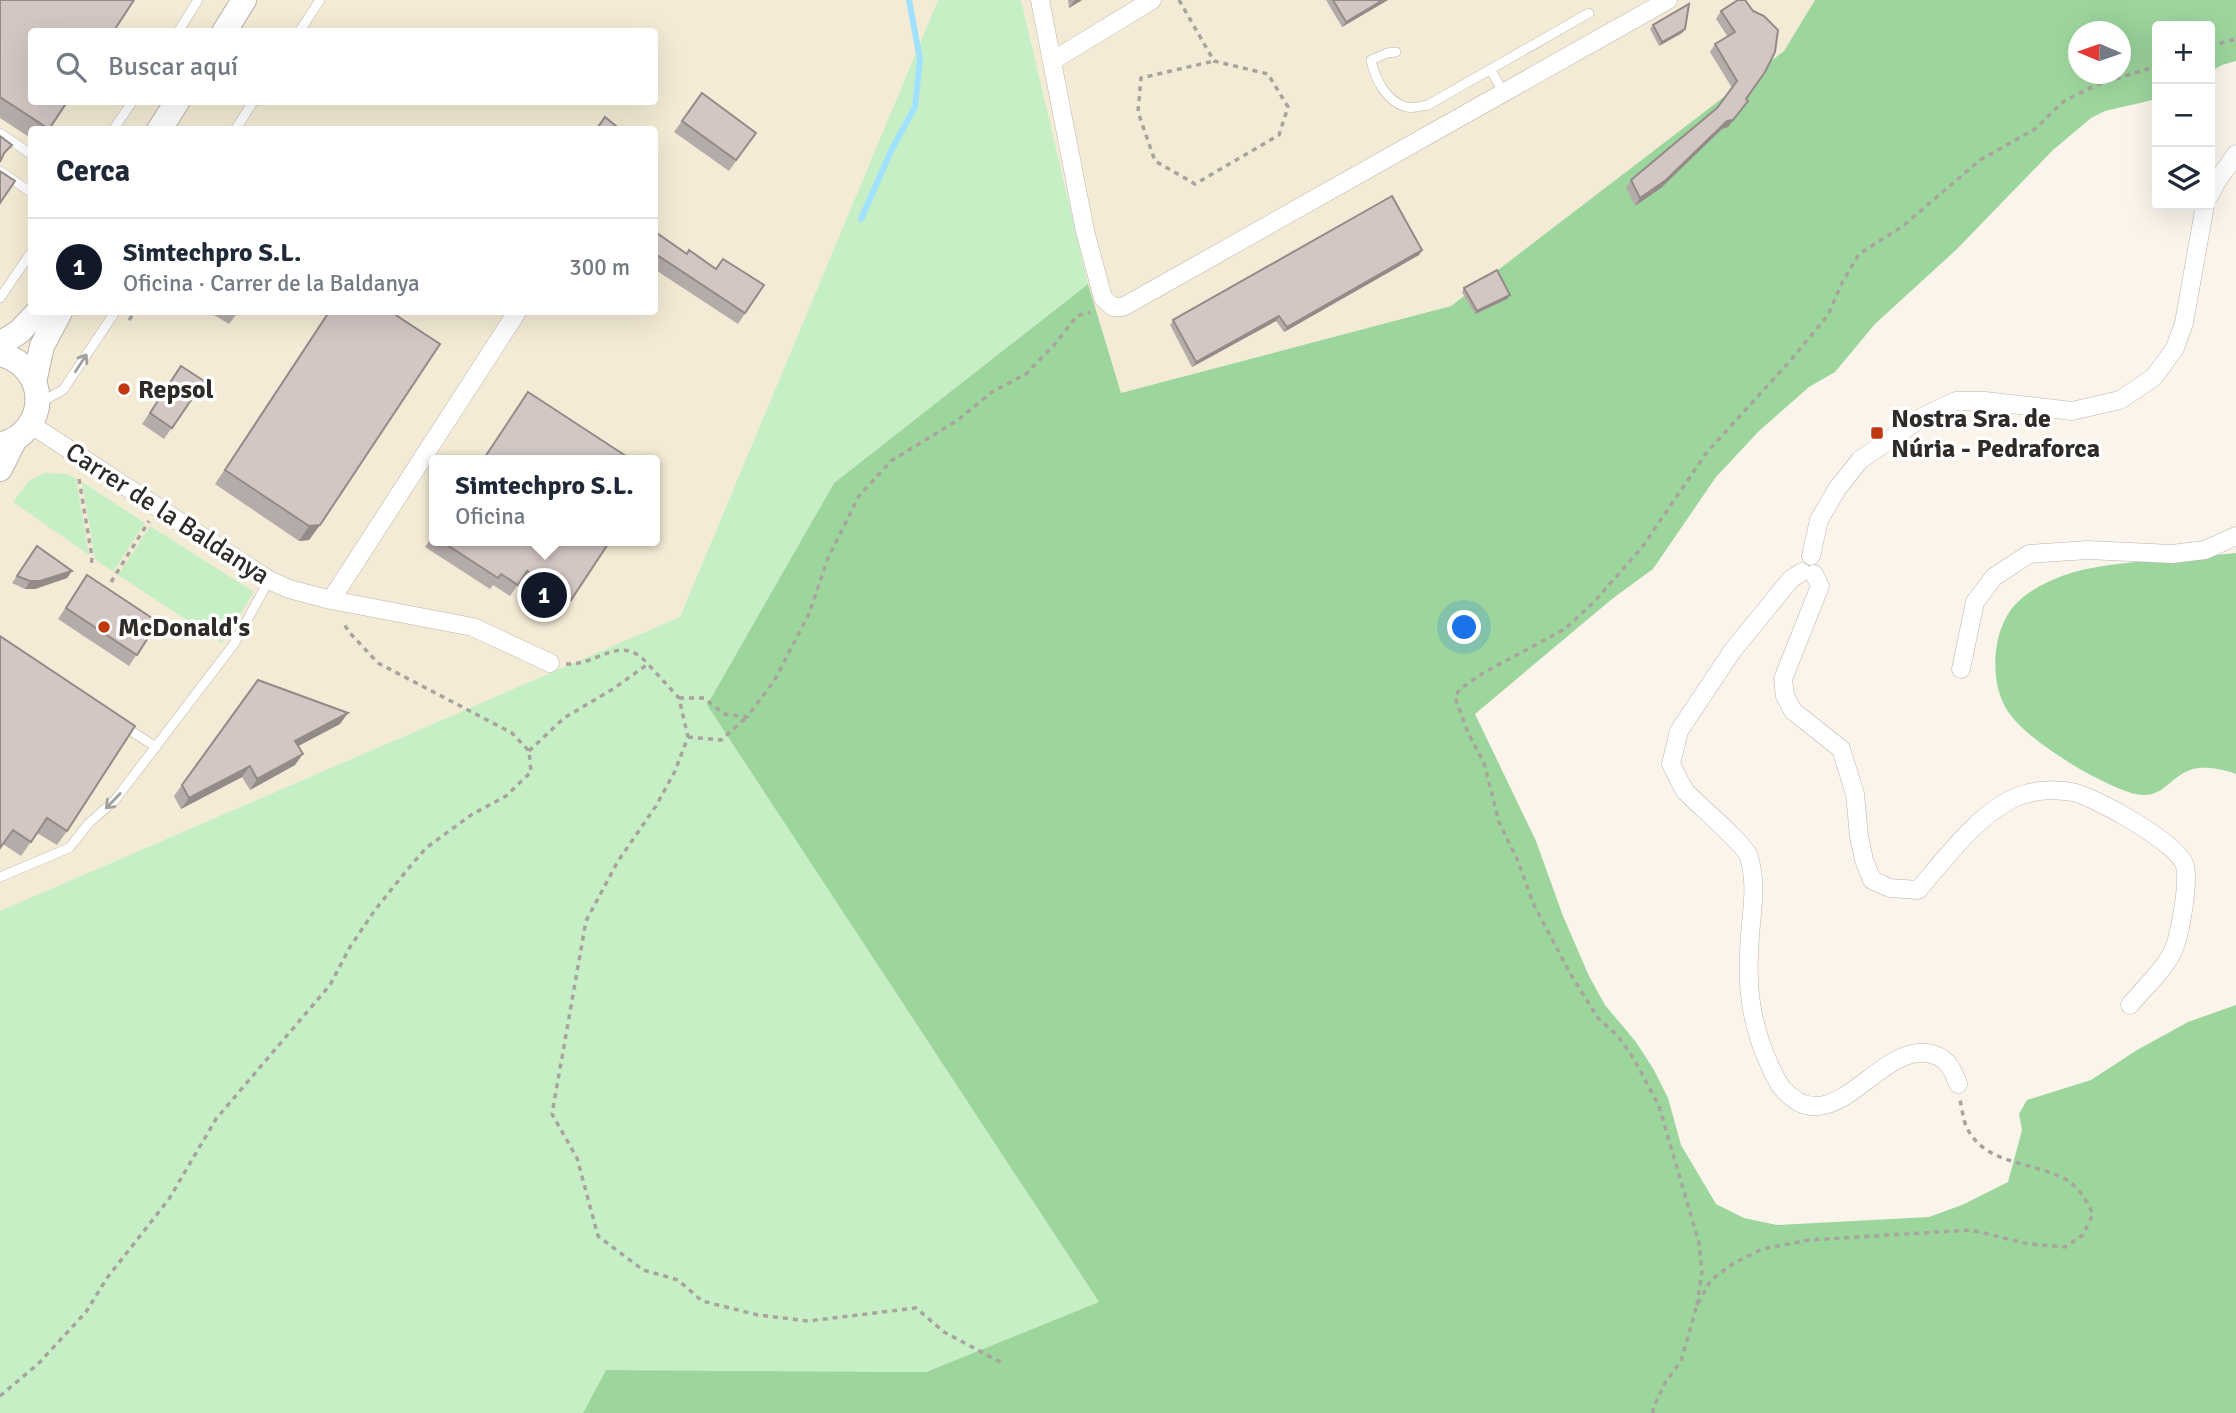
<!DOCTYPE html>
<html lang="es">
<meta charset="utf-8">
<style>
:root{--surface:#fff;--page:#f6f6f7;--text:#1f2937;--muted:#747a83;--line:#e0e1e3;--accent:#111827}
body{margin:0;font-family:Signika,sans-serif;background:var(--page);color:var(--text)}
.controls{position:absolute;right:21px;top:21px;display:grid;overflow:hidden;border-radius:7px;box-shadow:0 7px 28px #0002}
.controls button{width:63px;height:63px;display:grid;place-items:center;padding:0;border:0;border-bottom:2px solid var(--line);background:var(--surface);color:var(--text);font:35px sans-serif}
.compass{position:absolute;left:2068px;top:21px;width:63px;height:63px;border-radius:50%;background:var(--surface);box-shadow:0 7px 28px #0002;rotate:272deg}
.you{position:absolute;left:1465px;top:628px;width:24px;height:24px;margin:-18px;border:5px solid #fff;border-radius:50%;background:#1a73e8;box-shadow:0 0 0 10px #1a73e833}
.badge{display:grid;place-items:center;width:46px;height:46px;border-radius:50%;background:var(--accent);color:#fff;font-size:23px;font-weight:700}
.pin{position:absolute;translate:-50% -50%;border:4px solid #fff;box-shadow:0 2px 7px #0006}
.popup{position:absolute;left:429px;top:455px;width:231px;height:91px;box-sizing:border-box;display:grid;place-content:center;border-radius:7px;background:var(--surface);filter:drop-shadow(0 2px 5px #0005);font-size:23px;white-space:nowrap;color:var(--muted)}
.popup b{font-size:26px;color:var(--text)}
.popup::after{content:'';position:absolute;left:50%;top:100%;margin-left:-14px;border:14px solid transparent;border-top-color:var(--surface)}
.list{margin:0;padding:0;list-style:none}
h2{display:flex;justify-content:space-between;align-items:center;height:91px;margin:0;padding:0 28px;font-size:30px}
h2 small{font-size:23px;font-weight:400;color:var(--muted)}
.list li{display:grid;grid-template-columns:46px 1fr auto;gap:21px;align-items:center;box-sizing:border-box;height:98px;padding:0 28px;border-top:2px solid var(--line)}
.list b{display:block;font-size:26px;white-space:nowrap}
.list p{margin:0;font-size:23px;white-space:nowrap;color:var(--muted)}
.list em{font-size:23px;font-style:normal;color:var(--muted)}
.icon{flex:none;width:38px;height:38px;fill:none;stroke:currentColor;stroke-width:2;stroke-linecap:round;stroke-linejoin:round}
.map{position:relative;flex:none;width:2236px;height:1413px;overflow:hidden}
.search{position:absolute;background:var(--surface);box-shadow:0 7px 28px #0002;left:28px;top:28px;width:630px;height:77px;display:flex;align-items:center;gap:18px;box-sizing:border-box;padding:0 24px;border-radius:7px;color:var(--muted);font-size:26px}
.panel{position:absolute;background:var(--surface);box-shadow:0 7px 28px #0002;left:28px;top:126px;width:630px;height:189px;border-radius:7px}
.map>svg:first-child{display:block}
</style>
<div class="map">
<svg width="2236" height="1413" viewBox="0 0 2236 1413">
<rect width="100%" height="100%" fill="#fbf4eb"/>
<path fill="#f3ebd5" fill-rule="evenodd" d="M0,0H938L680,617L0,911ZM32,32H654V102H32ZM32,130H654V312H32ZM434,460H654V541H434Z
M1021,0H1815L1784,51L1451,306L1121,393L1088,284Z"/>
<path fill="#c6efc5" d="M938,0H1021L1088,284L834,483L707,705L1099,1302L926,1372L606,1370L583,1413H0V911L680,617Z
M44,473L67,474L76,478L89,555L13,502L29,481Z
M82,482L145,523L113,572L95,559Z
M150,526L254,592L222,643L118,575Z"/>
<path fill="#9dd69d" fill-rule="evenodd" d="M1815,0H2236V61L2222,65L2210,72V26H2157V99L2105,111L2091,118L2053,150L1957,249L1875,324L1835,372L1809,387L1759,431L1716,477L1653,569L1612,599L1475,714L1536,841L1563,916L1589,976L1605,1005L1636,1042L1654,1070L1668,1098L1681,1145L1716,1204L1744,1218L1777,1225L1929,1217L1962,1205L2008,1182L2022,1130L2019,1114L2027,1100L2091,1080L2137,1050L2188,1022L2236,1005V1413H583L606,1370L926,1372L1099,1302L707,705L834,483L1088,284L1121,393L1451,306L1784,51ZM2078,32H2120V74H2078Z
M2236,553V774C2225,770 2211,767 2199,768C2166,772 2166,808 2123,790C2089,777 2030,742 2009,713C1990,687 1991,638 2010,611C2021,595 2043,583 2062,576C2090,566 2116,564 2146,561C2176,559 2206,556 2236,553Z"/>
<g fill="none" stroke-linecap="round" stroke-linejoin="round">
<path stroke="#9fe1ff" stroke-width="6" d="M861,219L892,149L915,107L920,59L909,0"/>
<g stroke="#bbb5ac" stroke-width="10">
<path id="lane" d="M178,32L198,0
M299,32L320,0
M1396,52L1387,53L1371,60C1375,79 1386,101 1406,107C1413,109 1422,106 1428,105L1589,13
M1490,69L1504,93
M113,130L132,102
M235,130L253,102
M0,133L32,155
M0,171L32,193
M0,298L32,251
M39,403L63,390L115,312
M122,725L156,747
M0,877L69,848L89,823L115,800L234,644L269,580"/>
</g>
<g stroke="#bbb5ac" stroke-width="19">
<path id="street" d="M1040,0L1085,231L1103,298L1113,307H1123L1668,0
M1052,61L1152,0
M2210,195L2217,181L2236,154
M30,424L269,580L289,589L331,600L473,627L550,663
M1811,556L1819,520L1837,489L1860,460L1924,416L1956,401H1985L2072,411L2120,400L2154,377L2175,348L2184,323L2205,205
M1802,572L1791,579L1733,650L1679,731L1671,764C1676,773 1680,784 1686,792C1698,805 1745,844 1749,857C1757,885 1752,908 1750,936C1746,984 1750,1023 1770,1066C1774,1074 1777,1083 1783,1089C1832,1145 1877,1046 1927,1053C1946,1056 1952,1067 1958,1084
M1814,574L1820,586L1783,679L1785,696L1793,711L1841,749L1855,794L1859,836L1864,860L1872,880L1890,888L1918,890C1945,859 1980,811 2019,796C2035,790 2055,789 2072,792C2094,796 2180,844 2185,866C2189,884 2180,939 2171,955C2161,973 2143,989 2130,1005
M331,600L517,312
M1961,669L1975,602L1994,577L2029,554L2088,550L2172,554L2205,550L2236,536"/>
</g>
<g stroke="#bbb5ac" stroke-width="26">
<path id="secondary" d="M224,32L244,0
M159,130L177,102
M0,344L19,332L38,312
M0,354C50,367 50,432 0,445
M34,382L42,346L60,312
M0,469L15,439"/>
</g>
<path stroke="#a8a39c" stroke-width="3.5" stroke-dasharray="5 5" stroke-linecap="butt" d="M1179,0L1214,61L1268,74L1288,107L1279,135L1195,184L1155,161L1138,112L1141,78L1214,61
M2210,46L2236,39
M129,320L135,312
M79,479L92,557L91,568
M111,582L149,521
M566,664C598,666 620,632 648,664
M679,698H704L724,714L747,717L774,681L809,614L828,558L859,496L891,461L958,420L992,392L1026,374L1055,344L1077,316L1090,312
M688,737L721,740L747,717
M529,751L564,718L613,689L648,664L679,698L688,737L675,771L656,806L618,861L586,921L552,1114L577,1158L598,1236L643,1270L678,1280L702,1301L758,1315L808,1321L916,1308L944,1332L1004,1364
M1697,1305L1702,1271L1699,1243L1659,1106L1634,1059L1618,1036L1598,1018L1571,975L1533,903L1518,861L1499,822L1484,763L1468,733L1455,697L1460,689L1483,673L1565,629L1595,601L1643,546L1707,452L1790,361L1828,315L1842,283L1859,254L1903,226L1980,160L2035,129L2064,101L2096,85L2157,66
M0,1396L38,1364L86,1312L107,1278L169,1199L216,1119L330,985L350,947L375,910L407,870L426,848L471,815L506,796L531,772L529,751L512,733L378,663L349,632L343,622
M1653,1413V1408L1666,1381L1681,1361L1697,1305L1711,1280L1734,1263L1762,1249L1809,1240L1971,1230L2029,1244L2065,1247L2083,1235L2093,1214C2086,1200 2078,1185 2063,1178C2030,1161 1984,1165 1966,1126C1963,1119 1962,1108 1960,1100"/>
<use href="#lane" stroke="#fff" stroke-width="9"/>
<use href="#street" stroke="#fff" stroke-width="18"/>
<use href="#secondary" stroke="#fff" stroke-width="24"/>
</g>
<path fill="#b5aba9" d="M0,0L67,102L48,130H32V139L0,118Z
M1068,0H1082L1069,8Z
M1326,0H1388L1342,27Z
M1738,0L1746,99L1728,127L1722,129L1661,188L1635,206L1626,187L1631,180L1717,108L1732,88L1710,52L1715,44L1728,37L1716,19L1721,11Z
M1653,25L1685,29L1682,33L1659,46L1650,29Z
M702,93L756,133L729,171L674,132Z
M654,231L687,254L716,269L723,259L764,285L738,324L654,269Z
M1422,250L1419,255L1284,332L1276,321L1192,367L1170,325L1173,320Z
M1464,288L1507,299L1475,314L1462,292Z
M209,312H238L229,324Z
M328,312H391L320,525L309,540L299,541L215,484Z
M181,366L204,381L164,439L142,424Z
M434,534V541H610L563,611L519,583L510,596L493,585L490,589L425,547Z
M37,546L72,571L67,578L35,589H25L12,583Z
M87,575L158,622L129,666L58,619Z
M0,636L67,831L57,845L37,833L21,856L3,844Z
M258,680L340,724L298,746L295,765L250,790L242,777L181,809L174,796Z"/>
<path fill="#948b89" d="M1075,0H1082L1069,8Z
M1383,0H1388L1342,27L1346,22Z
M1685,29L1682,33L1659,46L1662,42Z
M1748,101L1728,127L1722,129L1661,188L1635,206L1640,198L1727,121Z
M1422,250L1419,255L1284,332L1287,327Z
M1510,295L1507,299L1475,314L1477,311Z
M1279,316L1276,321L1192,367L1196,362Z
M320,525L309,540L299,541L309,526Z
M72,571L67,578L35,589H25L30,581Z
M348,713L340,724L287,752L295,741Z
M303,754L295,765L250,790L257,779Z
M250,766L242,777L181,809L189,798Z"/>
<path fill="#d3c7c4" stroke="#948b89" stroke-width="2" d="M0,0H134L113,32H32V102H67L49,129L0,97Z
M1333,0H1383L1346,22Z
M1738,0H1745L1753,11L1764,16L1778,30L1775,52L1765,72L1746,99L1748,101L1733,120L1727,121L1666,180L1640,198L1631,180L1717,108L1737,81L1715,44L1735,32L1721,11Z
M1689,4L1685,29L1662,42L1653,25Z
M702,93L756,133L736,160L682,121Z
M605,117L621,130H596Z
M0,136L12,145L4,153L0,162Z
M0,171L15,181L0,203Z
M1392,196L1422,250L1287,327L1279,316L1196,362L1173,320Z
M654,231L687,254L689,250L716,269L723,259L764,285L745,313L654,253Z
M1497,270L1510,295L1477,311L1464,288Z
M329,312H391L440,344L320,525L309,526L225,470Z
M181,366L204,381L172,428L150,413Z
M528,392L632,460H483Z
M441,541H610L571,600L527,571L518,585L501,574L498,578Z
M37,546L72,571L40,581H30L17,576Z
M87,575L158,622L137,655L66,608Z
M0,636L135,726L67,831L47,818L31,842L13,830L0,848Z
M258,680L348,713L295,741L303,754L257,779L250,766L189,798L182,785Z"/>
<defs><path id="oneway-shaft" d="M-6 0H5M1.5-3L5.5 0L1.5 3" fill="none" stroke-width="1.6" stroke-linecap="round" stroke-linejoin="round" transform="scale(1.75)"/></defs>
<g stroke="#a1a09e">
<use href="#oneway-shaft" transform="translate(81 363) rotate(-57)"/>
<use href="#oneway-shaft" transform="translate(113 801) rotate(134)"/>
</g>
<g fill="#c1380e" stroke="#fff" stroke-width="2.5">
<circle cx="124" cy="389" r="7"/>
<rect x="1870" y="426" width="14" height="14" rx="3.5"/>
<circle cx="104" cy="627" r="7"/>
</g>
<g text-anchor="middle" stroke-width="7" stroke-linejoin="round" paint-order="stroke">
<g font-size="26" font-weight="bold" fill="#2e2b28" stroke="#fff" text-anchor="start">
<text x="138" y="398">Repsol</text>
<text x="1891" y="427">Nostra Sra. de<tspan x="1891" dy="30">Núria - Pedraforca</tspan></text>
<text x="118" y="636">McDonald's</text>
</g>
<g font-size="26" fill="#2e2b28" stroke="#fff">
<text transform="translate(168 513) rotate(33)" y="9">Carrer de la Baldanya</text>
</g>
</g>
</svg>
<div class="controls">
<button>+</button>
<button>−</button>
<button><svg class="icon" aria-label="layers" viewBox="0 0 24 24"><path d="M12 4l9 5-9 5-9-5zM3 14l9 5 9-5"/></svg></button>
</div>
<svg class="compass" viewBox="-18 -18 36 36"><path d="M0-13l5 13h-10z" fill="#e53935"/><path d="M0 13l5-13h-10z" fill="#747a83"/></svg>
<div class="you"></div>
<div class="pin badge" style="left:544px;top:595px">1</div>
<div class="popup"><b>Simtechpro S.L.</b>Oficina</div>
<div class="search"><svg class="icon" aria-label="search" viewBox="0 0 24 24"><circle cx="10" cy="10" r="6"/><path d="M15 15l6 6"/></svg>Buscar aquí</div>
<section class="panel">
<h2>Cerca<small></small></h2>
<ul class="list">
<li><span class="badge">1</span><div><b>Simtechpro S.L.</b><p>Oficina · Carrer de la Baldanya</p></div><em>300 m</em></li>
</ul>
</section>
</div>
